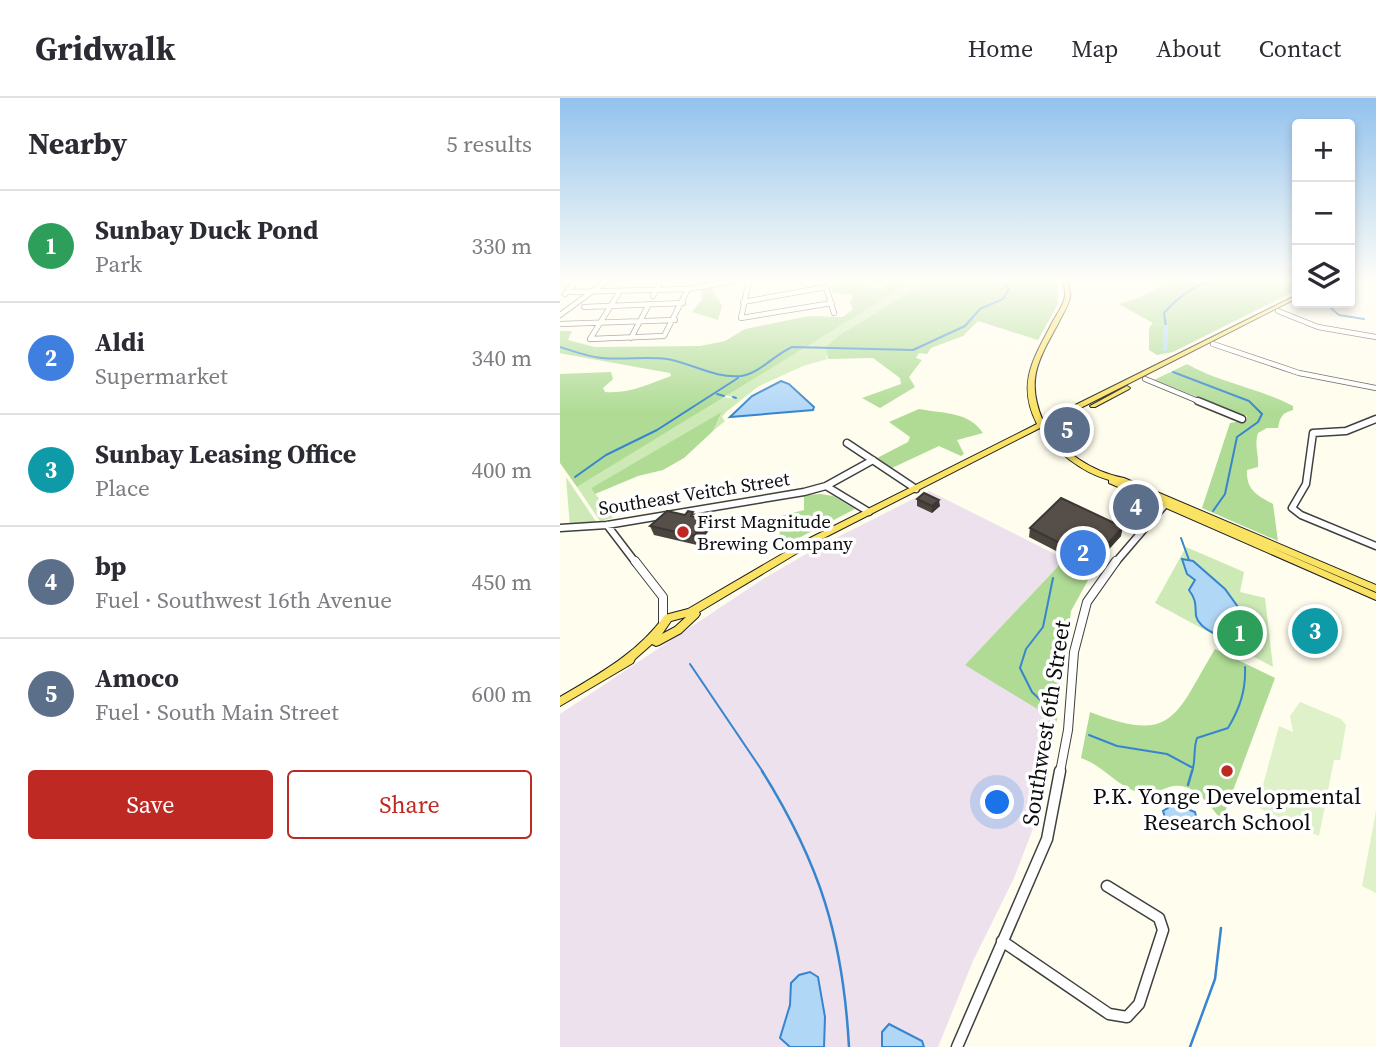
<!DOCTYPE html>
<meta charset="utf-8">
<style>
:root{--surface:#fff;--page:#f7f7f7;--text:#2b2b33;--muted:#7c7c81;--line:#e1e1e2;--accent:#bf2923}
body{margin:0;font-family:"Source Serif 4",serif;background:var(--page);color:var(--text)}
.controls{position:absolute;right:21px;top:21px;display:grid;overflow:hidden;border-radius:7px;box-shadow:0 4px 10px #0003}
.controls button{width:63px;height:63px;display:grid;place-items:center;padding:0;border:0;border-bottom:2px solid var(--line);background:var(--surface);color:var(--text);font:35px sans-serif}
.you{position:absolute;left:438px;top:705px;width:24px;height:24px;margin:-18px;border:5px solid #fff;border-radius:50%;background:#1a73e8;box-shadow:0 0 0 10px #1a73e833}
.badge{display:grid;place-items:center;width:46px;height:46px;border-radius:50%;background:var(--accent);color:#fff;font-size:23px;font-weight:700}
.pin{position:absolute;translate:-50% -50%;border:4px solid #fff;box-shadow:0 2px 7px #0006}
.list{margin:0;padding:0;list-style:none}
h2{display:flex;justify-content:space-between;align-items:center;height:91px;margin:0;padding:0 28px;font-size:30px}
h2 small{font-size:23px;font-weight:400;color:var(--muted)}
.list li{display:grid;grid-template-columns:46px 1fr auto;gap:21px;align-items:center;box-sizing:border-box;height:112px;padding:0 28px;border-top:2px solid var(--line)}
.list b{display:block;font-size:26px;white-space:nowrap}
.list p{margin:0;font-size:23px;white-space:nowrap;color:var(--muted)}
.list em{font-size:23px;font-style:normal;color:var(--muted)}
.actions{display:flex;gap:14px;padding:21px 28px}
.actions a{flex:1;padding:16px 0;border:2px solid var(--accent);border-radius:7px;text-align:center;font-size:24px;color:var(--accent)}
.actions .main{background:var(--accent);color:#fff}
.icon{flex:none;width:38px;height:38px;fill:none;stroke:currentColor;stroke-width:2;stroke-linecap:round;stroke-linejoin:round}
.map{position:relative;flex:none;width:816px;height:949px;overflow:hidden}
header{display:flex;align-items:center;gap:42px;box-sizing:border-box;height:98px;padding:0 35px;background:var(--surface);border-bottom:2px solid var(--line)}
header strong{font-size:33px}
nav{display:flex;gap:38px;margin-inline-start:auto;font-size:24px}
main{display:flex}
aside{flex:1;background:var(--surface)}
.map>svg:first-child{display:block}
</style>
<header>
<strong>Gridwalk</strong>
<nav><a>Home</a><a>Map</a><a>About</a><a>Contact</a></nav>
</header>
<main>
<aside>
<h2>Nearby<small>5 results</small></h2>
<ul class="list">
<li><span class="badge" style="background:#2e9e5b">1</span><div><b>Sunbay Duck Pond</b><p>Park</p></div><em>330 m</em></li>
<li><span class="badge" style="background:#3f7fe0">2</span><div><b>Aldi</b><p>Supermarket</p></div><em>340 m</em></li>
<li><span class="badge" style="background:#0f9aa8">3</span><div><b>Sunbay Leasing Office</b><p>Place</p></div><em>400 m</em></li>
<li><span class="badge" style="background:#5c6f8a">4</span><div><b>bp</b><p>Fuel · Southwest 16th Avenue</p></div><em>450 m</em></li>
<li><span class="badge" style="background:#5c6f8a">5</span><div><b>Amoco</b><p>Fuel · South Main Street</p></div><em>600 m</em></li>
</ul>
<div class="actions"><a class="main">Save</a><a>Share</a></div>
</aside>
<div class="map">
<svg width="816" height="949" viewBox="0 0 816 949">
<rect width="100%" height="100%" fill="#fffded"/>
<path fill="#ece1ec" d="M369,393L505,461L406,566L497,623L476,723L454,780L413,863L378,949H0V616L203,481L260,448Z"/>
<path fill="#cdeab6" d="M355,182H370L281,236L266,259L268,261L243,268L199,288L166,314L162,319L165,323L153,333L162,315L31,390L53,420L40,423L17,389L163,299L176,301L166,297Z
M6,379L37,425L10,429Z
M626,449L684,474L680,494L705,500L713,569L595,505Z"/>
<path fill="#afdb95" d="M294,182L321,191L335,182H355L17,389L0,365V276L51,274L53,281L43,290L45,294C70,296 89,286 111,278L110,275L4,256L0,255V233H12L8,242L35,249L140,248L165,243L185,231L249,218L283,219L293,211L290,205L293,197L273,195L271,188Z
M370,182H497L498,206L478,242L418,223L403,238L371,250L367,256L359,255L356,260L362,262L349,279L355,289L320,310L302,300L341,286L340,280L313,260L268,261L266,249L281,236Z
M611,182C622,182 640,186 649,185C678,183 707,180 737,185V192L613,254L597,257L589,252V230L593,225L559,206L579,200Z
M152,190L162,208L158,222L132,214L142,201L141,192Z
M627,266C660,285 699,290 733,308V312C722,315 720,319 718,330H707L698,335C694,348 699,356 698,369L687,372C686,392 697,397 713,406L718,443L642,410L670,325L687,322V318L594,282Z
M359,311C384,316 408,313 423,335L397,342L404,356L401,358L379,348L332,370L317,360L348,344L350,339L329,324Z
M162,314L153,333L124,360L103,372L78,378L35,396L31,390Z
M261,396L273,398L295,411L227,446L219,438L220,434L206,422L244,412V397Z
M505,461L532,475L511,513L497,623L405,567Z
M655,551L715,580L662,722C648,707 634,682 609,689C598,693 590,697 577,694C556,687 542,667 521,660L530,614C615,647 615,617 655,551Z"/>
<path fill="#dff1c8" d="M740,604L781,621L786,627L780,662H774L759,738L697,709L719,628L733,634L730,618Z
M816,713V795L802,788Z"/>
<path fill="#b1d7f7" stroke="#3785cf" stroke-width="2" d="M221,283L229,286L254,309L253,312L170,319L192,298Z
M622,461L633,463L665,491L683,516L686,536L693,549C679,544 640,536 636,518C635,507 637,503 629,492L635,482L627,476Z
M614,706L635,714L637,722L634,730L606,723L603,713Z
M250,874L258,879L265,919L264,949H230L220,940L230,907L231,885L239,877Z
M329,926L362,943L364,949H322V934Z"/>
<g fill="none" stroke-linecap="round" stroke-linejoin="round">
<path stroke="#3785cf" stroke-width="2" d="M765,205L779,217L804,221
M606,229L604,215C617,200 632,189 651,182
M0,249C13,253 28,259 42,260C64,262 86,258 107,261C131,265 156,281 181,278C200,275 214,257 232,249L353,252L405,228L420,211L443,201L449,191L441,182
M613,274L689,303L702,316L698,324L677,339L665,396L653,413
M157,296L164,298
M173,299L176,300
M15,379L46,357L97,332L178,280
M621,440L629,462
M493,480L483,529L466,551L460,570L472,594L493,614
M130,566L203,674
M529,637L557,648L607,656L633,670
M632,674C636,662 633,651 637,640L668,630C680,610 686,592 685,569"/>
<path stroke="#3785cf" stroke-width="2.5" d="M202,673C260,766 283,839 289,949
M628,687L632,673
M630,949L655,881L661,830"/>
<path stroke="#b1d7f7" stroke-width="4.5" d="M605,251L606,229"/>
<g stroke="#404040" stroke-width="6">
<path id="minor-far3" d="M189,182L181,220L272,205
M317,182L326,183
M810,182L816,184
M7,194L128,191L179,182
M5,196L17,182
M93,198L101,182
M183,204L266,189L274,215
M24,209L123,205
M718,213L758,229L816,239
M0,217L48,182
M0,226L115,222
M71,240L89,206
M30,241L104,238L128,191
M30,241L60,193
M653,246L739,275L816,290
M585,281L643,305"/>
</g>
<g stroke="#404040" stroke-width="9">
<path id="minor-far2" d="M638,303L682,321
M816,321L786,333L753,335L746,386L732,410L741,417L816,448
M287,345L356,391
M266,388L309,414
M47,427L76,465
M0,430L47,427L244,394L266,388L313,362
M555,465L608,403"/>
</g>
<g stroke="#404040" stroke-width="10">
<path id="minor-far1" d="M75,463L103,499V524
M500,674L508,632L514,554L527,504L556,463"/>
</g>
<g stroke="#404040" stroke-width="13">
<path id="minor" d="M442,843L549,916L567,919L579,906L603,832L599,820L547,788
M397,949L487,741L500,673"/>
</g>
<g stroke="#1e1e1e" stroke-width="2">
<path id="major" d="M503,182H508C508,187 511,194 510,199C509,207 502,217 499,224C479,261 465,281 483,323L737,197V200L485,328C503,354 532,374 564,380L816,487V494L710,449L816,495V502L549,385V382C521,374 496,354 480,330L254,445L139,514L140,516L138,519L121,535L99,547L96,548L92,546L75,561L73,565L0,608V599C39,576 78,555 105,517L128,511L248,441L477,326C456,285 474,260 493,223C497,216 504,206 505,198C506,194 503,187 503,182ZM126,519L115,529L102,536L111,523Z
M567,288L570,290L569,291L535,309H531L530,308Z"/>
</g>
<use href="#minor-far3" stroke="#fff" stroke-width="4.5"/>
<use href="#minor-far2" stroke="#fff" stroke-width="6"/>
<use href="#minor-far1" stroke="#fff" stroke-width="8"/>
<use href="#minor" stroke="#fff" stroke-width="10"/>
<use href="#major" fill="#fae262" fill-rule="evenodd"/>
</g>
<path fill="#4a443f" d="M357,401L380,408L372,415L357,408Z
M135,419L151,430L137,447L94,437L90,428Z
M470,430L561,438L531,471L469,439Z
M753,520L763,536L760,541L746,535Z"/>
<path fill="#3c3733" d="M379,402L380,408L372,415V408Z
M148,422L151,430L137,447L134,438Z
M563,429L561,438L531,471L533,462Z"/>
<path fill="#564f49" stroke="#3c3733" stroke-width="2" d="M364,395L379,402L372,408L357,401Z
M501,400L563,429L533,462L470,430Z
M107,413L125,417L128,413L133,414L131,418L148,422L134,438L90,428Z
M753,520L767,526L763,536L749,531Z"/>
<linearGradient id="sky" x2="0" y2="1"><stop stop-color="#92c2ee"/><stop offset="0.58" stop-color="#fffef7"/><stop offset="1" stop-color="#fffef7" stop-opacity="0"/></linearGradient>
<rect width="816" height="315" fill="url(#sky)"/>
<g fill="#bf2923" stroke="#fff" stroke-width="2.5">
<circle cx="123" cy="434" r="7"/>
<circle cx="667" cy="673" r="7"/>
</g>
<g text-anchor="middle" stroke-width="7" stroke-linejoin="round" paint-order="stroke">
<g font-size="19" fill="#0d0d0d" stroke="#fff">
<text transform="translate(134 395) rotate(-9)" y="7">Southeast Veitch Street</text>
</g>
<g font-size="19" fill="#0d0d0d" stroke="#fff" text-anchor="start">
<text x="137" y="430">First Magnitude<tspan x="137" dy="22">Brewing Company</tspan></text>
</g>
<g font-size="23" fill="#0d0d0d" stroke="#fff">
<text transform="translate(486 625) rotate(-81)" y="8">Southwest 6th Street</text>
</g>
<g font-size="23" fill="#0d0d0d" stroke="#fff">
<text x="667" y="706">P.K. Yonge Developmental<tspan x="667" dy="26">Research School</tspan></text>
</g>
</g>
</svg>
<div class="controls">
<button>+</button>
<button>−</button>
<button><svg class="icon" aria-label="layers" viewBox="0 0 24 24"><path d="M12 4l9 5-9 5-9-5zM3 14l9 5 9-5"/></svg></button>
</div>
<div class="you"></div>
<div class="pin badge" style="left:680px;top:535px;background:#2e9e5b">1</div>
<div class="pin badge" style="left:523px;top:455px;background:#3f7fe0">2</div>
<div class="pin badge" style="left:755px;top:533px;background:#0f9aa8">3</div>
<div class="pin badge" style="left:576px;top:409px;background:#5c6f8a">4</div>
<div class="pin badge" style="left:507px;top:332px;background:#5c6f8a">5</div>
</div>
</main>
